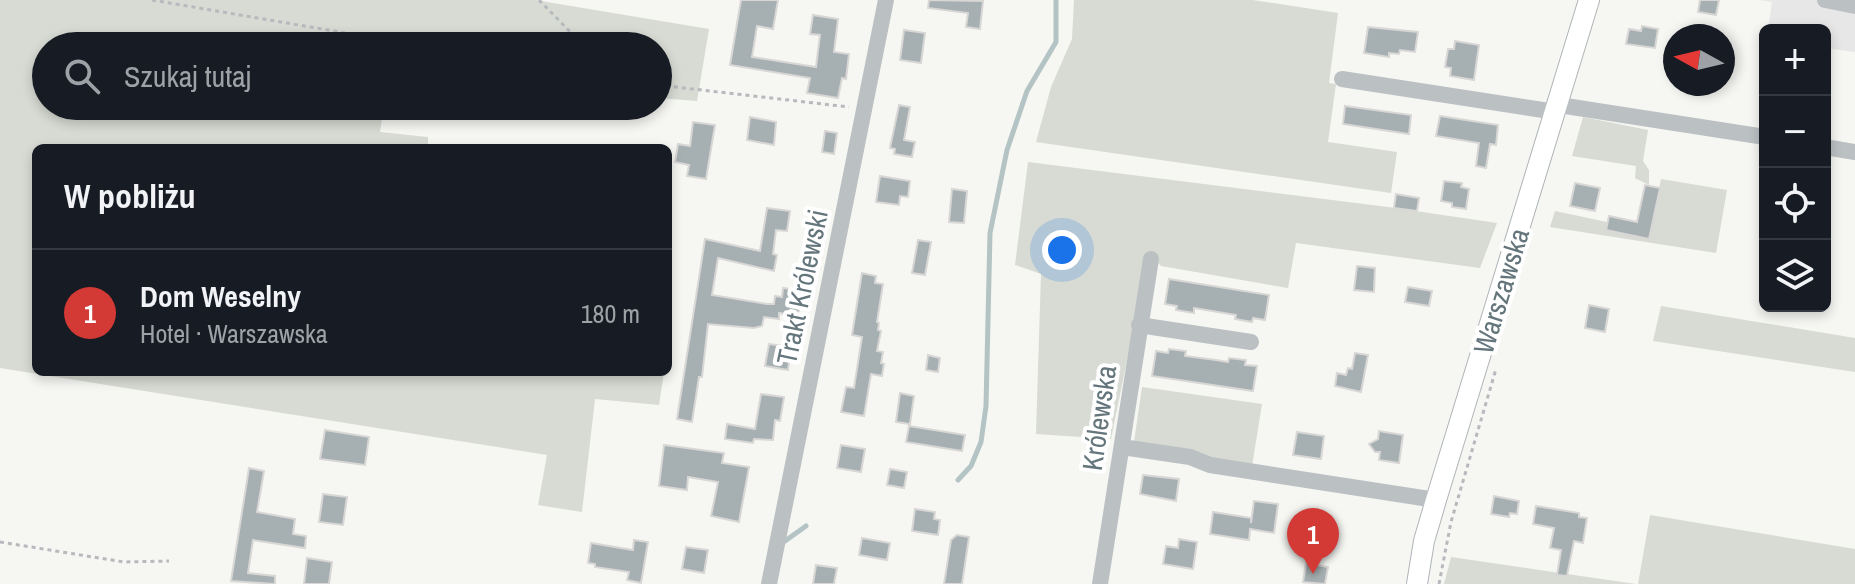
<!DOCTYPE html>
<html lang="pl">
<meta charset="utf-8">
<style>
:root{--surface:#171b24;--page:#20242c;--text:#f1f3f6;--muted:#9ea1a6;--line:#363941;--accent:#d43a35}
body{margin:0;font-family:"Archivo Narrow",sans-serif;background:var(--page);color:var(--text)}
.controls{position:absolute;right:24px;top:24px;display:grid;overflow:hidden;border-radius:12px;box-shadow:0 4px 12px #0003}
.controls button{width:72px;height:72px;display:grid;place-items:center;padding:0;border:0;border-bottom:2px solid var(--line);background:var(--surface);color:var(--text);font:40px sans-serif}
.compass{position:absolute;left:1663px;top:24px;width:72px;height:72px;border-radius:50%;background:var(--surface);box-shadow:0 4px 12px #0003;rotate:278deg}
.you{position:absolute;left:1062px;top:250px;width:28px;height:28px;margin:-20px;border:6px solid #fff;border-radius:50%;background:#1a73e8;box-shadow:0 0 0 12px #1a73e833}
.badge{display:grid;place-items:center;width:52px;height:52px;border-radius:50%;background:var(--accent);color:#fff;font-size:26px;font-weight:700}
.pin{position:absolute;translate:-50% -66px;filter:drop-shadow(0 2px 4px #0008)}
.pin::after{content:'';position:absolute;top:42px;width:28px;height:24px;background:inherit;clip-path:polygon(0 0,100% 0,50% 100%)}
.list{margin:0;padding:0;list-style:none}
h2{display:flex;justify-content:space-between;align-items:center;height:104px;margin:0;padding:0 32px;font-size:34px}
h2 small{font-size:26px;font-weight:400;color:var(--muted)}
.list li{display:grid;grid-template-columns:52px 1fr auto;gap:24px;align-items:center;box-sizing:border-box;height:128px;padding:0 32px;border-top:2px solid var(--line)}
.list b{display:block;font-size:30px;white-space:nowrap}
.list p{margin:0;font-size:26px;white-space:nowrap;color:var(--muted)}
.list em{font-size:26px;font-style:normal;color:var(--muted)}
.icon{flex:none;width:44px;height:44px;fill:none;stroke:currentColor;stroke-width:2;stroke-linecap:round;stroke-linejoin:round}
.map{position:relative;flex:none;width:1855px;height:584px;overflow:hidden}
.search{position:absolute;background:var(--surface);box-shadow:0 4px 12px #0003;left:32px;top:32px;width:640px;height:88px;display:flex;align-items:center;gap:20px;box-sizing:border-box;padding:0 28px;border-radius:44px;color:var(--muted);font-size:30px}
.panel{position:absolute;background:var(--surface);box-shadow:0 4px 12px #0003;left:32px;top:144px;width:640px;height:232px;border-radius:12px}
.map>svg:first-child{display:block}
</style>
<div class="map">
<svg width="1855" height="584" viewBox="0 0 1855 584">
<rect width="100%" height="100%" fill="#f6f6f3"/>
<path fill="#e7e7e7" d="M1759,0H1855V52L1825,48V30H1768L1772,2Z"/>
<path fill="#d7dbd3" d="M0,0H535L709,29L697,101L658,98V46H46V106H384L380,132L428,137V148H36V372H664L659,405L595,399L582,512L538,505L547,455L0,368Z
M1074,0H1253L1338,13L1329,83L1336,84L1328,142L1397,152L1391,193L1036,142L1051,87L1072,39Z
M1583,117L1648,130L1643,161L1649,170V185L1635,178L1636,166L1572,156Z
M1028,162L1388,207L1497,223L1480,268L1296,243L1288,288L1161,266L1149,252L1111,439L1036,434L1041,274L1015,265Z
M1661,179L1727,190L1716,253L1550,227L1555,211L1607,222L1606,230L1649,239Z
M1661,306L1855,338V372L1653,341Z
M1142,387L1262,404L1252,466L1134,442Z
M1650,515L1855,549V584H1638Z
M1451,557L1636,584H1444Z"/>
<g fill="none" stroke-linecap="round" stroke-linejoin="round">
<path stroke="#b4c3c4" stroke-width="5" d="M958,480L971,466L981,442L986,406L990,233L1007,150L1027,91L1056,42V0
M785,541L806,526"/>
</g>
<path fill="#a6afb2" stroke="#d8d7d6" stroke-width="2" d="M741,0H778L773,29L757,26L752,57L816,67L820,35L810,34L813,15L838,19L834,52L849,54L846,79L842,78L838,98L807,93L810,78L730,65Z
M929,0L983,1L980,29L966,27L968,13L928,8Z
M1700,0H1719L1716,15L1698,12Z
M1642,26L1658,29L1655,48L1626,44L1629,29L1641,31Z
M1368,27L1418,32L1415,52L1400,50L1399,54L1389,53V57L1364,53Z
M904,30L925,33L921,63L900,60Z
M1455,41L1479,45L1474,80L1450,76L1451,68L1445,67L1448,49H1454Z
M899,105L910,107L904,140L915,142L912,157L894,154L895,149L890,148Z
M1345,106L1411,115L1409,134L1343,124Z
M1440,116L1498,125L1496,145L1490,144L1486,168L1476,166L1479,143L1436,136Z
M750,117L776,122L774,145L747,140Z
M693,122L715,125L706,179L687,176L689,165L675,162L678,144L690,146Z
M825,131L837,133L834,154L822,152Z
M880,176L910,181L908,197L900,196L899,205L876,202Z
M1444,181L1462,183L1461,187L1469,189L1466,209L1452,207V203L1441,201Z
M1575,183L1600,188L1595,211L1570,206Z
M1645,185L1660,188L1649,239L1606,230L1609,216L1637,222Z
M952,189L967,191L964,223L949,222Z
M1396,194L1419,198L1417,211L1394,208Z
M767,208L790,211L787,231L776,230L773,254L777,255L774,271L718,258L712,295L767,304H774L775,296L782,297L783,288L802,291L798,316L779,313V319L764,317L762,326L754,328L708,324L702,377H699L692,422L677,419L705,239L760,251Z
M918,240L931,242L925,275L912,273Z
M1357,266L1375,268L1374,292L1354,290Z
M862,273L876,276L875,283L883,284L877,322L879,323L878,330L881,331L877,351L883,352L881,363L884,364L882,376L871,374L864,416L841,412L846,387L854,388L862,337L852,335Z
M1169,279L1269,295L1265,320L1253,318L1252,322L1235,319L1236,315L1194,308V313L1176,310L1177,306L1165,304Z
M1408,287L1432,291L1429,306L1405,302Z
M1589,305L1609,309L1605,332L1585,328Z
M769,344L791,347L788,370L765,366Z
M1169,349L1186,351L1185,356L1216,360L1228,362L1229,358L1246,360L1245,365L1257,366L1253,391L1152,376L1156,351L1168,353Z
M1355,353L1368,355L1361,392L1335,386L1337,373L1346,375L1348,368L1352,369Z
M928,355L940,358L938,372L926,370Z
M900,393L914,396L910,424L896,422Z
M761,394L784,397L780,421L775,420L773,440L754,439L753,443L725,439L727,424L755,429Z
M909,426L965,435L962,451L906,442Z
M325,430L369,437L365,465L320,459Z
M1379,431L1403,435L1399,463L1379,460L1380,452H1375L1369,444L1378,439Z
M1297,432L1324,436L1321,459L1293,455Z
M664,445L724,453L722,463L749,467L739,522L711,516L718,482L688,477L687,490L659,486Z
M841,445L865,449L861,472L837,468Z
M249,468L264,471L257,512L295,519L293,534L306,536L305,548L253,540L248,573L275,576V584L231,581Z
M890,469L907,472L904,488L887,485Z
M1143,475L1179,479L1176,501L1140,494Z
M323,494L347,497L343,525L319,522Z
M1494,496L1519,501L1517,514L1510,513L1509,517L1491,514Z
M1254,501L1278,504L1274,533L1250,529L1249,540L1210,534L1213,512L1251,518V523Z
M1536,506L1579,513V517L1587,518L1583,543L1574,541L1567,576L1557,575L1561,550L1550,548L1554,528L1533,524Z
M915,509L935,512L934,519L940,520L938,535L912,531Z
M957,535L969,537L962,584H944L951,540Z
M862,538L890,543L887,560L859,555Z
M1179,539L1197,542L1193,569L1163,564L1166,546L1178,548Z
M634,540L648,542L641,583L627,580L629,572L595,567V564L588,563L591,543L633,550Z
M686,547L708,550L704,573L682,569Z
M307,558L332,562L329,584H304Z
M1306,563L1328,567L1325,584L1303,582Z
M816,565L837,568L834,584H813Z"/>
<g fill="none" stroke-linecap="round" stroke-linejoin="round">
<g stroke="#afb5b8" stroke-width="22">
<path id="major" d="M1417,584L1424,541L1436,500L1589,0"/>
</g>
<path stroke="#b6babc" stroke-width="3" stroke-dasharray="4 4" stroke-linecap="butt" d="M152,0L422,46
M539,0L584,46
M658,85L849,107
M0,542L124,562L169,561
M1439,584L1451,522L1496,369"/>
<path stroke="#bbc1c3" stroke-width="16" d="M1825,0L1855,6
M1342,79L1556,112
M1559,105L1765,137
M1825,147L1855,152
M1139,325L1251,342
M1122,447L1190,457L1210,465L1436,500
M769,584L886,0
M1100,584L1151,259"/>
<use href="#major" stroke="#fff" stroke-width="20"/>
</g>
<g text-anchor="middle" stroke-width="8" stroke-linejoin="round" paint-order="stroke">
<g font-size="28" fill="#64767c" stroke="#fff">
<text transform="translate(802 287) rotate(-78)" y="10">Trakt Królewski</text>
<text transform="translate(1501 291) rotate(-73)" y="10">Warszawska</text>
<text transform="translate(1099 418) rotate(-82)" y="10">Królewska</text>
</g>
</g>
</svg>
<div class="controls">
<button>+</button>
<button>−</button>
<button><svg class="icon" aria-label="locate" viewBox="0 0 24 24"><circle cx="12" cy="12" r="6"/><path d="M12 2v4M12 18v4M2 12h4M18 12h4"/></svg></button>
<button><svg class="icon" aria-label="layers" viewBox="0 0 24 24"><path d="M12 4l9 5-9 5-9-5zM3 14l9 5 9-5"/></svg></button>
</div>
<svg class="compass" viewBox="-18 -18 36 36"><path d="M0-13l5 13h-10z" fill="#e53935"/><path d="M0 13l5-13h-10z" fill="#9ea1a6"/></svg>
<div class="you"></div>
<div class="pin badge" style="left:1313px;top:574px">1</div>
<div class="search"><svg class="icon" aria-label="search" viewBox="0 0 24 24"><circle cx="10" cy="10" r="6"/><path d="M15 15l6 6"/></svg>Szukaj tutaj</div>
<section class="panel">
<h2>W pobliżu<small></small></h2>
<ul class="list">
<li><span class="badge">1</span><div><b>Dom Weselny</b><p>Hotel · Warszawska</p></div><em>180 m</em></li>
</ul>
</section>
</div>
